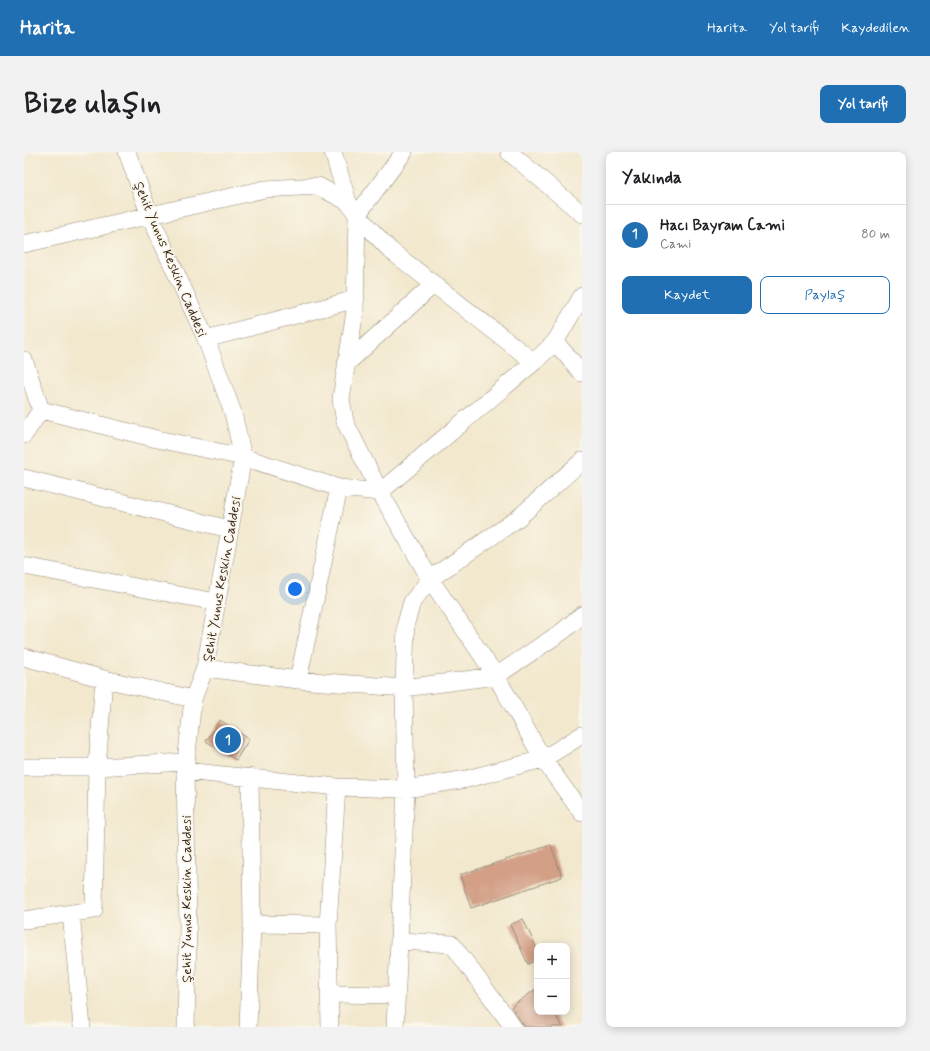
<!DOCTYPE html>
<html lang="tr">
<meta charset="utf-8">
<style>
:root{--surface:#fff;--page:#f2f2f2;--text:#202124;--muted:#757577;--line:#e0e0e0;--accent:#1f6fb2}
body{margin:0;font-family:Mynerve,sans-serif;background:var(--page);color:var(--text)}
.controls{position:absolute;right:12px;bottom:12px;display:grid;overflow:hidden;border-radius:8px;box-shadow:0 2px 10px #0003}
.controls button{width:36px;height:36px;display:grid;place-items:center;padding:0;border:0;border-bottom:1px solid var(--line);background:var(--surface);color:var(--text);font:20px sans-serif}
.you{position:absolute;left:271px;top:437px;width:14px;height:14px;margin:-10px;border:3px solid #fff;border-radius:50%;background:#1a73e8;box-shadow:0 0 0 6px #1a73e833}
.badge{display:grid;place-items:center;width:26px;height:26px;border-radius:50%;background:var(--accent);color:#fff;font-size:13px;font-weight:700}
.pin{position:absolute;translate:-50% -50%;border:2px solid #fff;box-shadow:0 1px 4px #0006}
.list{margin:0;padding:0;list-style:none}
h2{display:flex;justify-content:space-between;align-items:center;height:52px;margin:0;padding:0 16px;font-size:17px}
h2 small{font-size:13px;font-weight:400;color:var(--muted)}
.list li{display:grid;grid-template-columns:26px 1fr auto;gap:12px;align-items:center;box-sizing:border-box;height:60px;padding:0 16px;border-top:1px solid var(--line)}
.list b{display:block;font-size:15px;white-space:nowrap}
.list p{margin:0;font-size:13px;white-space:nowrap;color:var(--muted)}
.list em{font-size:13px;font-style:normal;color:var(--muted)}
.actions{display:flex;gap:8px;padding:12px 16px}
.actions a{flex:1;padding:9px 0;border:1px solid var(--accent);border-radius:8px;text-align:center;font-size:14px;color:var(--accent)}
.actions .main{background:var(--accent);color:#fff}
.map{position:relative;flex:none;width:558px;height:875px;overflow:hidden;border-radius:8px}
header{display:flex;align-items:center;gap:24px;box-sizing:border-box;height:56px;padding:0 20px;background:var(--accent);color:#fff}
header strong{font-size:19px}
nav{display:flex;gap:22px;margin-inline-start:auto;font-size:14px}
.intro{display:flex;align-items:center;justify-content:space-between;box-sizing:border-box;height:96px;padding:0 24px}
h1{margin:0;font-size:28px}
.button{padding:10px 18px;border-radius:8px;background:var(--accent);color:#fff;font-size:14px;font-weight:700}
main{display:flex;gap:24px;padding:0 24px}
aside{flex:1;background:var(--surface);border-radius:8px;box-shadow:0 2px 10px #0003}
.map>svg:first-child{display:block}
</style>
<header>
<strong>Harita</strong>
<nav><a>Harita</a><a>Yol tarifi</a><a>Kaydedilen</a></nav>
</header>
<div class="intro"><h1>Bize ulaşın</h1><a class="button">Yol tarifi</a></div>
<main>
<div class="map">
<svg width="558" height="875" viewBox="0 0 558 875">
<rect width="100%" height="100%" fill="#fbf7ec"/>
<filter id="ink" filterUnits="userSpaceOnUse"><feTurbulence type="fractalNoise" baseFrequency=".025" numOctaves="2"/><feDisplacementMap in="SourceGraphic" scale="8" xChannelSelector="R" yChannelSelector="G"/><feConvolveMatrix kernelMatrix="1 2 1 2 8 2 1 2 1" color-interpolation-filters="sRGB"/></filter>
<filter id="wash" filterUnits="userSpaceOnUse"><feTurbulence type="fractalNoise" baseFrequency=".012" numOctaves="4" result="noise"/><feDisplacementMap in="SourceGraphic" scale="16" xChannelSelector="R" yChannelSelector="G"/><feGaussianBlur stdDeviation="0.9" result="paint"/><feColorMatrix in="noise" values="0 0 0 0 0 0 0 0 0 0 0 0 0 0 0 0 0 1.4 0 .05"/><feComposite in="paint" operator="in"/></filter>
<g filter="url(#wash)">
<rect width="100%" height="100%" fill="#f2e8ce"/>
<g id="blocks">
<path fill="#d39f86" d="M196,568L225,587L212,608L182,589Z
M527,693L538,725L447,756L436,723Z
M499,767L513,797V808L504,812L486,773Z
M512,837L513,860H529L539,875H501L487,855Z"/>
</g>
</g>
<g filter="url(#ink)">
<use href="#blocks" fill-opacity="0" stroke="#968976" stroke-width="1"/>
<g fill="none" stroke-linecap="round" stroke-linejoin="round">
<g stroke="#968976" stroke-width="18">
<path id="minor" d="M103,0L126,64L182,187L209,261L219,305L181,516L169,547L161,619L164,776L162,875
M309,0L324,50L333,63L366,98L510,210
M380,0L333,63L331,159L317,247L321,270L356,340L510,210L531,190L558,144
M485,0L558,62
M0,92L241,37L294,34L324,50
M182,187L332,147
M531,190L558,221
M0,208L17,258
M322,212L410,132
M17,258L133,287L219,305L315,336L356,340L406,427L472,524L519,607L558,661
M0,283L17,258
M0,326L205,377
M0,414L192,450
M0,505L80,527L169,547
M181,516L274,528L380,536L472,524L539,479L558,463
M274,528L315,336
M0,615H73L162,610
M161,619L313,635L382,637L443,627L519,607L558,583
M47,761L58,875
M0,768L70,758L73,615L80,527
M228,772L304,773
M376,789L428,792L489,875
M306,842L373,843
M224,875L228,772L226,625
M306,875L304,773L313,635
M371,875L382,637L380,536L382,471L388,450L406,427L493,367L558,309"/>
</g>
<use href="#minor" stroke="#fff" stroke-width="17"/>
</g>
</g>
<g text-anchor="middle" stroke-width="3.5" stroke-linejoin="round" paint-order="stroke">
<g font-size="14" fill="#3b2a1e" stroke="#fbf7ec">
<text transform="translate(147 107) rotate(67)" y="5">Şehit Yunus Keskin Caddesi</text>
<text transform="translate(197 427) rotate(-80)" y="5">Şehit Yunus Keskin Caddesi</text>
<text transform="translate(162 747) rotate(-90)" y="5">Şehit Yunus Keskin Caddesi</text>
</g>
</g>
</svg>
<div class="controls">
<button>+</button>
<button>−</button>
</div>
<div class="you"></div>
<div class="pin badge" style="left:204px;top:588px">1</div>
</div>
<aside>
<h2>Yakında<small></small></h2>
<ul class="list">
<li><span class="badge">1</span><div><b>Hacı Bayram Cami</b><p>Cami</p></div><em>80 m</em></li>
</ul>
<div class="actions"><a class="main">Kaydet</a><a>Paylaş</a></div>
</aside>
</main>
